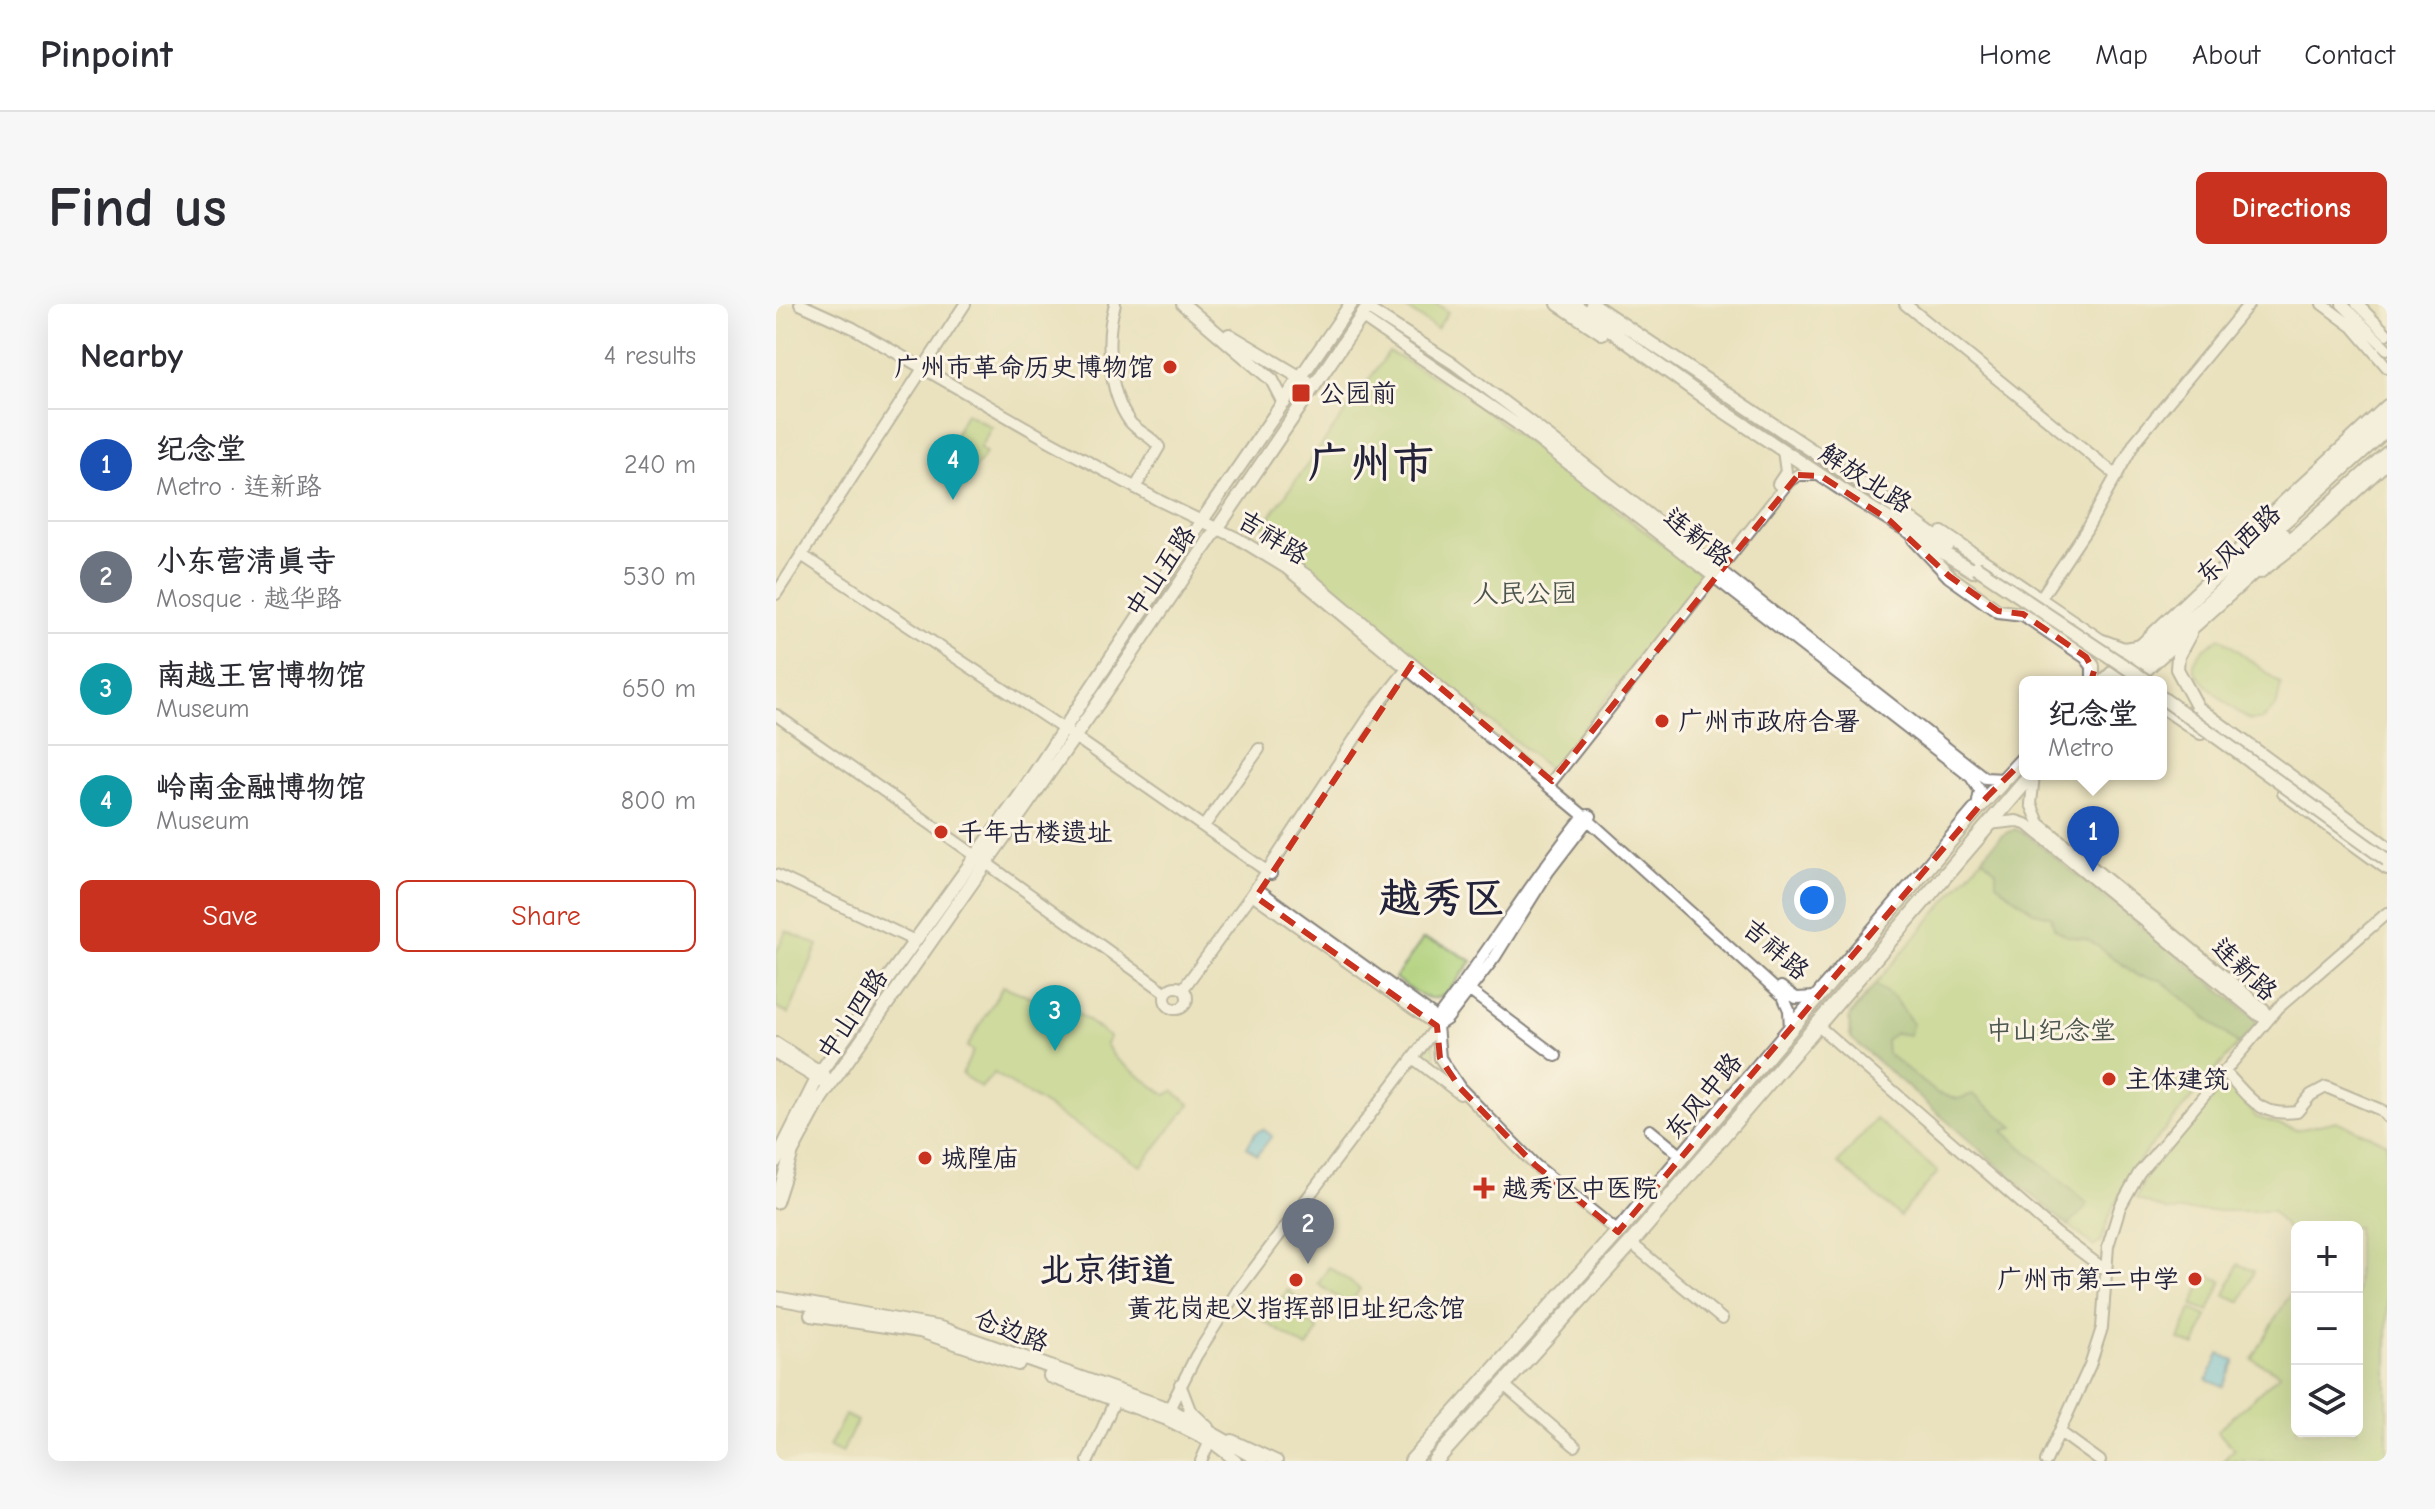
<!DOCTYPE html>
<meta charset="utf-8">
<style>
:root{--surface:#fff;--page:#f7f7f7;--text:#2b2b33;--muted:#7c7c81;--line:#e1e1e2;--accent:#c8321e}
body{margin:0;font-family:"Comic Neue","LXGW WenKai TC",sans-serif;background:var(--page);color:var(--text)}
.controls{position:absolute;right:24px;bottom:24px;display:grid;overflow:hidden;border-radius:12px;box-shadow:0 8px 32px #0002}
.controls button{width:72px;height:72px;display:grid;place-items:center;padding:0;border:0;border-bottom:2px solid var(--line);background:var(--surface);color:var(--text);font:40px sans-serif}
.you{position:absolute;left:1038px;top:596px;width:28px;height:28px;margin:-20px;border:6px solid #fff;border-radius:50%;background:#1a73e8;box-shadow:0 0 0 12px #1a73e833}
.badge{display:grid;place-items:center;width:52px;height:52px;border-radius:50%;background:var(--accent);color:#fff;font-size:26px;font-weight:700}
.pin{position:absolute;translate:-50% -66px;filter:drop-shadow(0 2px 4px #0008)}
.pin::after{content:'';position:absolute;top:42px;width:28px;height:24px;background:inherit;clip-path:polygon(0 0,100% 0,50% 100%)}
.popup{position:absolute;left:1243px;top:372px;width:148px;height:104px;box-sizing:border-box;display:grid;place-content:center;border-radius:12px;background:var(--surface);filter:drop-shadow(0 2px 6px #0005);font-size:26px;white-space:nowrap;color:var(--muted)}
.popup b{font-size:30px;color:var(--text)}
.popup::after{content:'';position:absolute;left:50%;top:100%;margin-left:-16px;border:16px solid transparent;border-top-color:var(--surface)}
.list{margin:0;padding:0;list-style:none}
h2{display:flex;justify-content:space-between;align-items:center;height:104px;margin:0;padding:0 32px;font-size:34px}
h2 small{font-size:26px;font-weight:400;color:var(--muted)}
.list li{display:grid;grid-template-columns:52px 1fr auto;gap:24px;align-items:center;box-sizing:border-box;height:112px;padding:0 32px;border-top:2px solid var(--line)}
.list b{display:block;font-size:30px;white-space:nowrap}
.list p{margin:0;font-size:26px;white-space:nowrap;color:var(--muted)}
.list em{font-size:26px;font-style:normal;color:var(--muted)}
.actions{display:flex;gap:16px;padding:24px 32px}
.actions a{flex:1;padding:18px 0;border:2px solid var(--accent);border-radius:12px;text-align:center;font-size:28px;color:var(--accent)}
.actions .main{background:var(--accent);color:#fff}
.icon{flex:none;width:44px;height:44px;fill:none;stroke:currentColor;stroke-width:2;stroke-linecap:round;stroke-linejoin:round}
.map{position:relative;flex:none;width:1611px;height:1157px;overflow:hidden;border-radius:12px}
header{display:flex;align-items:center;gap:48px;box-sizing:border-box;height:112px;padding:0 40px;background:var(--surface);border-bottom:2px solid var(--line)}
header strong{font-size:38px}
nav{display:flex;gap:44px;margin-inline-start:auto;font-size:28px}
.intro{display:flex;align-items:center;justify-content:space-between;box-sizing:border-box;height:192px;padding:0 48px}
h1{margin:0;font-size:56px}
.button{padding:20px 36px;border-radius:12px;background:var(--accent);color:#fff;font-size:28px;font-weight:700}
main{display:flex;gap:48px;padding:0 48px}
aside{flex:1;background:var(--surface);border-radius:12px;box-shadow:0 8px 32px #0002}
.map>svg:first-child{display:block}
</style>
<header>
<strong>Pinpoint</strong>
<nav><a>Home</a><a>Map</a><a>About</a><a>Contact</a></nav>
</header>
<div class="intro"><h1>Find us</h1><a class="button">Directions</a></div>
<main>
<aside>
<h2>Nearby<small>4 results</small></h2>
<ul class="list">
<li><span class="badge" style="background:#1a4fb4">1</span><div><b>纪念堂</b><p>Metro · 连新路</p></div><em>240 m</em></li>
<li><span class="badge" style="background:#6b7280">2</span><div><b>小东营清真寺</b><p>Mosque · 越华路</p></div><em>530 m</em></li>
<li><span class="badge" style="background:#0f9aa8">3</span><div><b>南越王宫博物馆</b><p>Museum</p></div><em>650 m</em></li>
<li><span class="badge" style="background:#0f9aa8">4</span><div><b>岭南金融博物馆</b><p>Museum</p></div><em>800 m</em></li>
</ul>
<div class="actions"><a class="main">Save</a><a>Share</a></div>
</aside>
<div class="map">
<svg width="1611" height="1157" viewBox="0 0 1611 1157">
<rect width="100%" height="100%" fill="#fcf5e5"/>
<filter id="ink" filterUnits="userSpaceOnUse"><feTurbulence type="fractalNoise" baseFrequency=".0125" numOctaves="2"/><feDisplacementMap in="SourceGraphic" scale="16" xChannelSelector="R" yChannelSelector="G"/><feConvolveMatrix kernelMatrix="1 2 1 2 8 2 1 2 1" color-interpolation-filters="sRGB"/></filter>
<filter id="wash" filterUnits="userSpaceOnUse"><feTurbulence type="fractalNoise" baseFrequency=".006" numOctaves="4" result="noise"/><feDisplacementMap in="SourceGraphic" scale="32" xChannelSelector="R" yChannelSelector="G"/><feGaussianBlur stdDeviation="1.8" result="paint"/><feColorMatrix in="noise" values="0 0 0 0 0 0 0 0 0 0 0 0 0 0 0 0 0 1.4 0 .05"/><feComposite in="paint" operator="in"/></filter>
<g filter="url(#wash)">
<rect width="100%" height="100%" fill="#eae1be"/>
<path fill="#aed079" stroke="#68795a" stroke-width="2" d="M633,0H661L672,8L661,25L630,4Z
M613,48L679,84L927,271L775,466L524,263L528,252L487,222Z
M190,109L216,123L204,144L210,149L197,167L186,161L180,173L161,166Z
M1444,333L1505,380L1501,400L1487,416C1485,416 1477,416 1474,416C1465,412 1419,374 1418,365C1417,347 1436,341 1444,333Z
M1239,525L1250,530L1481,718L1367,851L1336,905L1325,937L1318,943L1073,730L1074,710L1225,532Z
M10,627L42,641L13,710L0,704V649Z
M647,635L669,642L696,657C665,697 664,708 619,674Z
M227,682L257,694L270,686L334,733L330,740L339,754L390,791L397,787L414,800L365,862L218,769L205,784L186,770L197,747L191,743Z
M657,737L660,757L672,777L644,755Z
M1452,774L1480,813L1521,826L1560,817L1611,839V1157H1447L1458,1145L1441,1127L1504,1070L1476,1055L1521,978V1127H1581V923H1521V938L1497,907H1392L1360,895L1372,868L1444,787Z
M1100,815L1162,868L1124,912L1062,859Z
M1462,960L1478,967L1465,998L1449,991Z
M553,963L584,985L573,1001L542,980Z
M1429,970L1446,977L1433,1007L1417,1001Z
M512,986L531,1002L524,1011L542,1026L531,1044L487,1017Z
M1415,1005L1431,1012L1419,1042L1403,1036Z
M69,1111L81,1117L66,1149L53,1143Z"/>
<path fill="#8ab269" stroke="#566a52" stroke-width="2" d="M1239,525L1250,530L1479,714L1481,721L1463,741L1385,676L1361,671L1313,636L1291,632L1278,624L1275,612L1258,608L1220,579V567L1206,554L1225,532Z
M1099,681L1119,694L1137,720L1133,731L1120,729L1110,736L1111,749L1161,789L1182,795L1197,790L1238,823L1227,827L1312,900L1292,922L1075,734L1073,714Z"/>
<path fill="#6bc3e8" stroke="#467292" stroke-width="2" d="M487,825L496,832L481,851L471,843L479,829Z
M1443,1050L1459,1057L1447,1083L1431,1076Z"/>
</g>
<g filter="url(#ink)">
<g fill="none" stroke-linecap="round" stroke-linejoin="round">
<g stroke="#86827c" stroke-width="14">
<path id="minor" d="M24,0L77,24L270,135L384,197L461,234L510,264L808,512L1007,692L1013,706L1014,725
M339,0C329,34 332,88 354,118C362,128 376,132 383,143L359,184
M1129,0L1341,172
M1546,0L1577,23L1611,63
M1566,0L1611,45
M1581,0L1611,30
M591,4L678,60L760,122L1209,474L1227,475
M585,13L741,120L1195,473L1204,487L1201,503
M1002,180L1010,168L1007,146
M488,242L532,272L690,405
M27,252L289,426L495,570
M1453,256L1498,206L1611,101
M1484,269L1530,234L1611,159
M0,290L189,0
M1264,295L1310,226L1359,138L1473,0
M0,411L200,552
M1258,470L1255,500L1263,519L1488,705L1492,716
M776,477L1013,177L1022,171H1042
M1213,520L1240,517L1252,521L1482,711L1492,716
M428,522L483,445
M209,558L389,688
M0,571L137,636
M480,584L655,710L661,722L664,754L684,784L759,861L842,928
M476,590L657,719
M389 694a11 11 0 1 1 22 0a11 11 0 1 1-22 0Z
M1005,683L1020,694L1041,693
M407,685L476,590L595,410L634,361
M694,687L780,752
M1040,720L1280,929L1328,965
M662,721L671,715L719,653L772,568L815,512
M637,754L684,790
M1448,767C1474,793 1481,813 1521,808L1535,791L1550,783L1605,806L1611,813
M874,826L907,853
M855,939L946,1015
M404,1080L414,1106L432,1123
M728,1081L799,1142
M391,1109L420,1052L462,986L661,722L665,709C715,645 756,575 808,512L813,511
M1284,1128L1324,1157
M456,1136L501,1157
M312,1157L339,1096
M425,1157L434,1137L460,1157
M1270,1157L1314,1061L1326,1024L1332,942L1344,903L1363,869L1502,704L1611,609"/>
</g>
<g stroke="#86827c" stroke-width="16">
<path id="major" d="M407,0L496,76L508,99
M782,0L826,29
M798,0L937,100L1085,198L1197,267
M816,0L1082,177L1172,242
M453,31L530,77
M1166,229L1324,336L1348,345L1366,342
M1138,235L1173,272L1222,307L1247,310L1310,353L1317,362V378
M1469,243L1600,122L1611,107
M1414,330L1402,352L1401,365L1422,404L1611,543
M1356,378L1611,149
M1385,402L1425,429
M1508,489L1611,564
M0,740L48,771
M0,749L48,778
M0,857L45,767L245,490L425,218L575,0
M0,898L16,848L45,794L332,385L594,0
M0,994L164,1024L393,1105L485,1157
M35,1011L144,1027L242,1060
M274,1072L389,1114L453,1146"/>
</g>
<g stroke="#86827c" stroke-width="18">
<path id="highway" d="M1328,378L1435,276L1487,236L1611,124
M1345,378L1507,231
M636,1157L842,928L1199,507L1249,453
M659,1157L855,939L1256,470"/>
</g>
<use href="#minor" stroke="#fff" stroke-width="10"/>
<use href="#major" stroke="#fff" stroke-width="12"/>
<use href="#highway" stroke="#fff" stroke-width="14"/>
<g stroke="#86827c" stroke-width="16" stroke-linecap="butt">
<path id="major-bridge" d="M1200,263L1372,378
M1385,393L1611,556"/>
</g>
<use href="#major-bridge" stroke="#fff" stroke-width="12"/>
</g>
</g>
<path d="M0 0H1611V1157H0ZM1022,171L1045,172L1113,216L1173,272L1222,307L1247,310L1310,353L1318,367L1310,394L1211,493L842,928L759,861L684,784L664,754L661,722L480,593L636,360L776,477Z" fill="#eae1be" fill-opacity=".55" fill-rule="evenodd"/>
<path fill="none" stroke="#c8321e" stroke-width="6" stroke-dasharray="16 10" stroke-linejoin="round" d="M1022,171L1045,172L1113,216L1173,272L1222,307L1247,310L1310,353L1318,367L1310,394L1211,493L842,928L759,861L684,784L664,754L661,722L480,593L636,360L776,477Z"/>
<g fill="#c8321e" stroke="#fcf5e5" stroke-width="3">
<circle cx="394" cy="63" r="8"/>
<rect x="515" y="79" width="20" height="20" rx="4"/>
<circle cx="886" cy="417" r="8"/>
<circle cx="165" cy="528" r="8"/>
<circle cx="1333" cy="775" r="8"/>
<circle cx="149" cy="854" r="8"/>
<path d="M704 872h8v8h8v8h-8v8h-8v-8h-8v-8h8z"/>
<circle cx="1419" cy="975" r="8"/>
<circle cx="520" cy="976" r="8"/>
</g>
<g text-anchor="middle" stroke-width="6" stroke-linejoin="round" paint-order="stroke">
<g font-size="26" fill="#22223b" stroke="#fcf5e5" text-anchor="start">
<text x="378" y="72" text-anchor="end">广州市革命历史博物馆</text>
<text x="543" y="98">公园前</text>
<text x="902" y="426">广州市政府合署</text>
<text x="181" y="537">千年古楼遗址</text>
<text x="1349" y="784">主体建筑</text>
<text x="165" y="863">城隍庙</text>
<text x="726" y="893">越秀区中医院</text>
<text x="1403" y="984" text-anchor="end">广州市第二中学</text>
<text x="520" y="1013" text-anchor="middle">黄花岗起义指挥部旧址纪念馆</text>
</g>
<g font-size="26" fill="#22223b" stroke="#fcf5e5">
<text transform="translate(1090 174) rotate(33)" y="9">解放北路</text>
<text transform="translate(497 233) rotate(32)" y="9">吉祥路</text>
<text transform="translate(922 233) rotate(38)" y="9">连新路</text>
<text transform="translate(1462 240) rotate(-43)" y="9">东风西路</text>
<text transform="translate(384 267) rotate(-56)" y="9">中山五路</text>
<text transform="translate(1000 645) rotate(41)" y="9">吉祥路</text>
<text transform="translate(1469 665) rotate(43)" y="9">连新路</text>
<text transform="translate(76 710) rotate(-56)" y="9">中山四路</text>
<text transform="translate(927 792) rotate(-50)" y="9">东风中路</text>
<text transform="translate(235 1026) rotate(20)" y="9">仓边路</text>
</g>
<g font-size="26" fill="#4c564e" stroke="#fcf5e5">
<text x="749" y="298">人民公园</text>
<text x="1275" y="735">中山纪念堂</text>
</g>
<g font-size="34" font-weight="bold" fill="#22223b" stroke="#fcf5e5">
<text x="331" y="977">北京街道</text>
</g>
<g font-size="42" font-weight="bold" fill="#22223b" stroke="#fcf5e5">
<text x="595" y="173">广州市</text>
<text x="666" y="608">越秀区</text>
</g>
</g>
</svg>
<div class="controls">
<button>+</button>
<button>−</button>
<button><svg class="icon" aria-label="layers" viewBox="0 0 24 24"><path d="M12 4l9 5-9 5-9-5zM3 14l9 5 9-5"/></svg></button>
</div>
<div class="you"></div>
<div class="pin badge" style="left:1317px;top:568px;background:#1a4fb4">1</div>
<div class="popup"><b>纪念堂</b>Metro</div>
<div class="pin badge" style="left:532px;top:960px;background:#6b7280">2</div>
<div class="pin badge" style="left:279px;top:747px;background:#0f9aa8">3</div>
<div class="pin badge" style="left:177px;top:196px;background:#0f9aa8">4</div>
</div>
</main>
